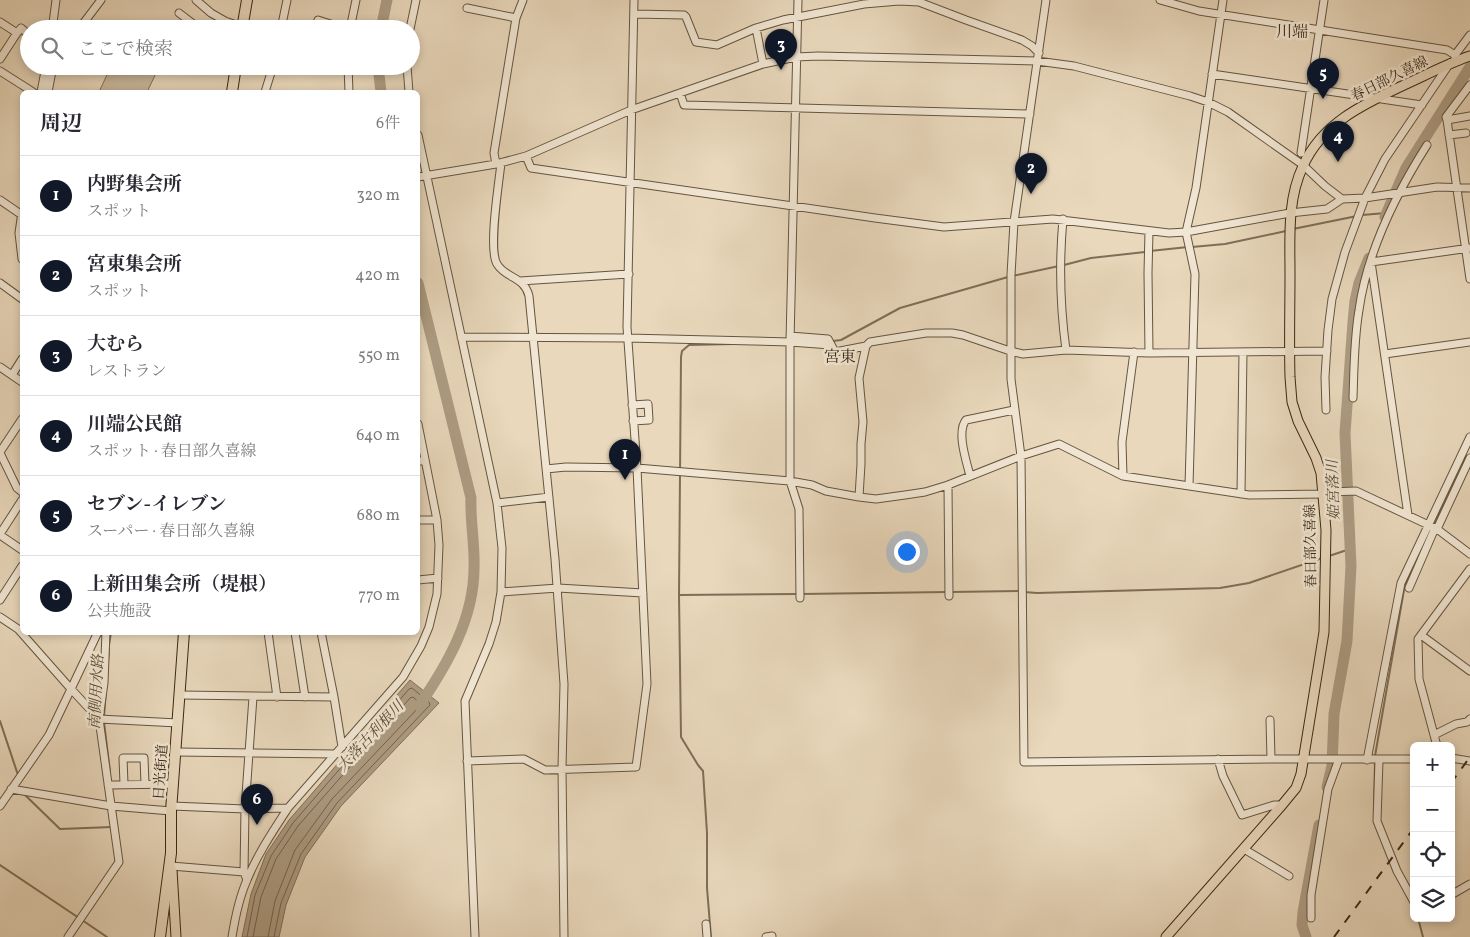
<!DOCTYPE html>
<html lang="ja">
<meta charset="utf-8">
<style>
:root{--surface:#fff;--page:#f2f2f3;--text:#2b2b33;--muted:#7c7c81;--line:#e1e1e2;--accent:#111827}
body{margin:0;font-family:Vollkorn,"Noto Serif JP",serif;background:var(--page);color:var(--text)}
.controls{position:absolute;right:15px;bottom:15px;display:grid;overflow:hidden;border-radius:8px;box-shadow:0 2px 8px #0003}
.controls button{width:45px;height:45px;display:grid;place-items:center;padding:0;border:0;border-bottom:1px solid var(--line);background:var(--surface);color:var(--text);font:25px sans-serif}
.you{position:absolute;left:906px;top:551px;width:18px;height:18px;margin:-12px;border:4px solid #fff;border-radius:50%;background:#1a73e8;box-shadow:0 0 0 8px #1a73e833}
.badge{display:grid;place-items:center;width:32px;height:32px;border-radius:50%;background:var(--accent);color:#fff;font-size:16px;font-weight:700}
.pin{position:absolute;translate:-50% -41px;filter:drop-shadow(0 1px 2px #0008)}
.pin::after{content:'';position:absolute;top:26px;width:18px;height:15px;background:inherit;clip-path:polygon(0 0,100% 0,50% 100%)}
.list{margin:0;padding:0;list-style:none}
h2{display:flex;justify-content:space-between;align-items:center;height:65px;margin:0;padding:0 20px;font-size:21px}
h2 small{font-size:16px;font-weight:400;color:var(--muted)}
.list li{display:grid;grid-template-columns:32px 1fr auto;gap:15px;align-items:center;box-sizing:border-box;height:80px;padding:0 20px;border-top:1px solid var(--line)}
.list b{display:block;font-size:19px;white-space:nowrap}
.list p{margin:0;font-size:16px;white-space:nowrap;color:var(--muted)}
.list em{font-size:16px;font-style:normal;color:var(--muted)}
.icon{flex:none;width:28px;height:28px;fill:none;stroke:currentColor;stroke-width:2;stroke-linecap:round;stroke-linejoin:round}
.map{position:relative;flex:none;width:1470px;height:937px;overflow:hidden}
.search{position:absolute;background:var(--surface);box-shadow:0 2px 8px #0003;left:20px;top:20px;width:400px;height:55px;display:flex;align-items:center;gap:12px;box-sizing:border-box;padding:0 18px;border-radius:28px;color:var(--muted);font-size:19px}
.panel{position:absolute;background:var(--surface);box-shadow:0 2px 8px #0003;left:20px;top:90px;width:400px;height:545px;border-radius:8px}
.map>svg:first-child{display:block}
</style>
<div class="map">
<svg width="1470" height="937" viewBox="0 0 1470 937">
<rect width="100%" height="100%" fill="#e9d8bc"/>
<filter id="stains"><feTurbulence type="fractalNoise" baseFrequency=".004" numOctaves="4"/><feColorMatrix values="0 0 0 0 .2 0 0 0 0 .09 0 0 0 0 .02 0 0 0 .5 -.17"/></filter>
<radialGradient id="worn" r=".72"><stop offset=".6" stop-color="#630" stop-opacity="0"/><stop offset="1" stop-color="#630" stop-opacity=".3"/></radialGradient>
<path fill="#cbba9f" stroke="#82725a" d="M111,66H156L159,67L147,92H99Z"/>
<path fill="#ad9c83" stroke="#7f6e57" d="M410,680L439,703L341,806L305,857L286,905L279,937H242L251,894L266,854L289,820Z"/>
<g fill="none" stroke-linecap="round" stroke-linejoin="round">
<path stroke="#73624c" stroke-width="1" d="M247,937L255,895L271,856L293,823L409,689L412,688L429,702L430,705L337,803L301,854L281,903L274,937
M253,937L261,897L276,859L298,826L410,698L413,697L420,703V706L332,799L295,850L275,901L268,937"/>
<path stroke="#7f6e57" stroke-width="2" d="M75,29L97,0
M1362,215L1386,213
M1293,229L1357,216
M1192,247L1225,244L1286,231
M1150,251L1188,247
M1064,265L1091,258L1145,252
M1012,276L1059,266
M833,341L841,340L900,308L1008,277
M1434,526L1457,473
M1329,556L1350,549
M951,592L1019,591
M1024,592L1037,593L1220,588L1249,583L1322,558
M801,594L947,592
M679,595L797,594
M109,645L111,632
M104,717L109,649
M0,721L18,775
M104,722L110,772
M1375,756L1405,584L1417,562
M24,794L60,829L112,827
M1374,809L1375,761
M0,865L79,918
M1418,918L1423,937
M82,920L107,937
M711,937L707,888V833L703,771L698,765L681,737L679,595L681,357L682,351L689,345L733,344"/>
<path stroke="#ad9c83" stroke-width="11" d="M381,29L387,0
M378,66L381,92
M1385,217L1406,168L1470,67
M418,283L471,498C470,521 475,544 474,568C474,619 447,665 419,706
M1327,787L1332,766L1334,714L1347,641L1351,566L1345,433L1353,322L1355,301L1359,283L1369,258
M1306,937L1302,925L1303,912L1319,825"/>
<g stroke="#65553e" stroke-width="9">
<path id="minor" d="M196,0L211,13L225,21L245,28
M798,0L790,342V481L799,509L800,598
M1046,0L1014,222L1011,275V379L1021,456L1024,762L1271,759H1414
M1160,0L1199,11L1447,50L1455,55
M467,8L516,18
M179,13L200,29
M634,14L684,15L686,17L696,42L717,45L756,28L783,20L864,4L899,1L919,2L966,20L1022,40L1032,46L1039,53
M318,20L346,29
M0,22L17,33L0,59
M756,28L763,64
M50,29L53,23L56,0
M79,29L101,0
M281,29L287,0
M350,29L356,0
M410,29L416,0
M17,33L21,28L29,35
M1455,59V55L1470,35
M348,66L349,92
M407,66L409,92
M0,71L33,92
M1212,74L1422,105
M41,92L46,66
M48,92L53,66
M265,92L273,66
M680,93L684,105L1030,114
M1470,116L1447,120L1470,279
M1447,120L1446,117L1470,85
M418,135L497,503L502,548L501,592L496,622L489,644L465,701L475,937
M1449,135L1466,133
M1301,153L1324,0
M526,156L531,168L875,218L944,227L1053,219L1169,233L1186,232L1290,213L1327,209L1342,199
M501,163C499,183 488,249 497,264C506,279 524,276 529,296L555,559L564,684L562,768L564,937
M496,164L494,153L516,18L523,0
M418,177L496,164L526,156L631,110L763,64L796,57L818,56L1037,61L1074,66L1190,96L1208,102L1228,112L1303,165L1325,186L1342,199L1365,198L1437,187L1470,188
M0,200L22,215
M22,212L19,233L22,259
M1063,219C1059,263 1060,306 1066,350
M520,281L629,274
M0,283L22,299
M790,336L828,339L835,352L866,346L870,342L926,333H952L963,335L1010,351L1023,354L1066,350L1149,353L1327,351
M461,337L627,338L790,342L831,345
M1149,353L1148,273L1149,231
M1385,354L1470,342
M0,367L22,382
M12,375L22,359
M1353,398C1354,369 1354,339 1359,310C1367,252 1396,194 1427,145
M632,405L648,404L649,420L633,421
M1326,410L1325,377L1328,330L1332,299L1345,252L1365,198L1385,159L1450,63
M0,452L22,419
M0,453L17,488L22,492
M418,461H425
M546,469L566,467L637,468L790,481L812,485L826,491L859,497L876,499L905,495L925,492L948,485L1021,456L1059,444L1123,476L1249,495L1323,494L1330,492L1356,491L1437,529L1470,554
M970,476C967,463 956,432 966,420L1014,410
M1123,476L1122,442L1134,352
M948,485L949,596
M1189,486L1195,274L1186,232L1196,188L1223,0
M1241,494L1243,352
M859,497L861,464V444L863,422L859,378L866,346
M497,503L549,497
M1408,515L1371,262L1470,248
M418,520H437
M1437,529L1470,458
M0,534L22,500
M0,535L22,550
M418,580L438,578
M1409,588L1435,528
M501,592L558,588L643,593
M0,600L22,566
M0,617L18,629L71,689L49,735L0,806
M98,632L71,689L99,719L178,723
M268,632L277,697
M295,632L305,697
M1421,635L1470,671
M180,695L334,697L321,632
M334,697L342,747
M1270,720L1271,759
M1434,735L1456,724L1467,722L1470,719
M1437,746L1419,679L1418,639L1470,569
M176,752L336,754
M1451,758L1470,761
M1218,759L1223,776L1242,815L1274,805H1282
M1367,760L1401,583L1470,437
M1379,760L1377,821L1397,871L1414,902
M467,761L524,759L545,770L636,767L647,684L637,468L627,327L634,0
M124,784L123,758H144L145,784
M108,785L174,784
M11,789L111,806L171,811
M172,806L245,809L288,808
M1244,849L1289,876
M171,866L244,872
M247,880L244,872L245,809L253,697
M1451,895L1470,884
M1311,918V895L1328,789L1339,759
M706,924L707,937
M68,937L119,862L99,719L104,683L106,632
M232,937C235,918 239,898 247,880C257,855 273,831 288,808L403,677L421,646L429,627L437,594L439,545L437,520L418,424
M766,937L772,936"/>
</g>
<g stroke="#392914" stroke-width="11">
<path id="major" d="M172,870L176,937
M1166,937L1282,805L1296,788L1301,774L1324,632L1326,530L1321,473L1316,458L1298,421L1292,402L1290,377C1289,342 1290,308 1290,274C1290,238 1287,200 1303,166C1322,123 1364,104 1404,85C1426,75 1447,64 1470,56"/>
</g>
<g stroke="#392914" stroke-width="12">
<path id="highway" d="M242,29L247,0
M232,92L236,66
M160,937L171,853V811L184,632"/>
</g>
<use href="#minor" stroke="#f1e6d3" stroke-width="7"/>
<use href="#major" stroke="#e9d8bc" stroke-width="9"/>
<use href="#highway" stroke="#e9d8bc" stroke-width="10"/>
<path stroke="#392914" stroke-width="2" stroke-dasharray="9 9" stroke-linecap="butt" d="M1451,783L1470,757
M1334,937L1414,828"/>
</g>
<g text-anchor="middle" stroke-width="5" stroke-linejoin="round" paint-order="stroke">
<g font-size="14" fill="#392914" stroke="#f1e6d3">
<text transform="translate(1389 78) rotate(-26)" y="5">春日部久喜線</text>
<text transform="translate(1310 546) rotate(-91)" y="5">春日部久喜線</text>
<text transform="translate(160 772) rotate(-86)" y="5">日光街道</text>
</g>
<g font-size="15" font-style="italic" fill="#5c4c35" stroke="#f1e6d3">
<text transform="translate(1333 490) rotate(-92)" y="5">姫宮落川</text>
<text transform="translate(96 692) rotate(-87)" y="5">南側用水路</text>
<text transform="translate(370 736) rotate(-47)" y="5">大落古利根川</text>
</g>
<g font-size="16" fill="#392914" stroke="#f1e6d3">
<text x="1292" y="37">川端</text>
<text x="840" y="362">宮東</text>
</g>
</g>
<rect width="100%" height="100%" filter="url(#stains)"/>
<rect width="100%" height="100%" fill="url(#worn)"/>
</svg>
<div class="controls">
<button>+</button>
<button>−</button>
<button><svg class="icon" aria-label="locate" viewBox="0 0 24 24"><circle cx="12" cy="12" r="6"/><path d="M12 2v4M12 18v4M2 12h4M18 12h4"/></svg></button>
<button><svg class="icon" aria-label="layers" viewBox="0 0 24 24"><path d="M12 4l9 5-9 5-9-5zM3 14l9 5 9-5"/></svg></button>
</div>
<div class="you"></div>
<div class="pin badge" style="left:625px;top:480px">1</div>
<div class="pin badge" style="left:1031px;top:194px">2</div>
<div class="pin badge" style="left:781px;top:70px">3</div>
<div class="pin badge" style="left:1338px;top:162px">4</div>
<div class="pin badge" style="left:1323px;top:99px">5</div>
<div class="pin badge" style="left:257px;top:825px">6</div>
<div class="search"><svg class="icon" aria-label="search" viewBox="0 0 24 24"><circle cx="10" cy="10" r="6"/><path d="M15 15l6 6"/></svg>ここで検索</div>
<section class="panel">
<h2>周辺<small>6件</small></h2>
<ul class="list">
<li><span class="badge">1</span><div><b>内野集会所</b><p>スポット</p></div><em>320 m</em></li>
<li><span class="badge">2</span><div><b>宮東集会所</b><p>スポット</p></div><em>420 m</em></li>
<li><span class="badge">3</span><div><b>大むら</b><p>レストラン</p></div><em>550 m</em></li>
<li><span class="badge">4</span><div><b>川端公民館</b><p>スポット · 春日部久喜線</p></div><em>640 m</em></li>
<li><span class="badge">5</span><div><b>セブン-イレブン</b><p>スーパー · 春日部久喜線</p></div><em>680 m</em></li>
<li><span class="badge">6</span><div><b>上新田集会所（堤根）</b><p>公共施設</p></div><em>770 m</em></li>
</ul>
</section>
</div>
